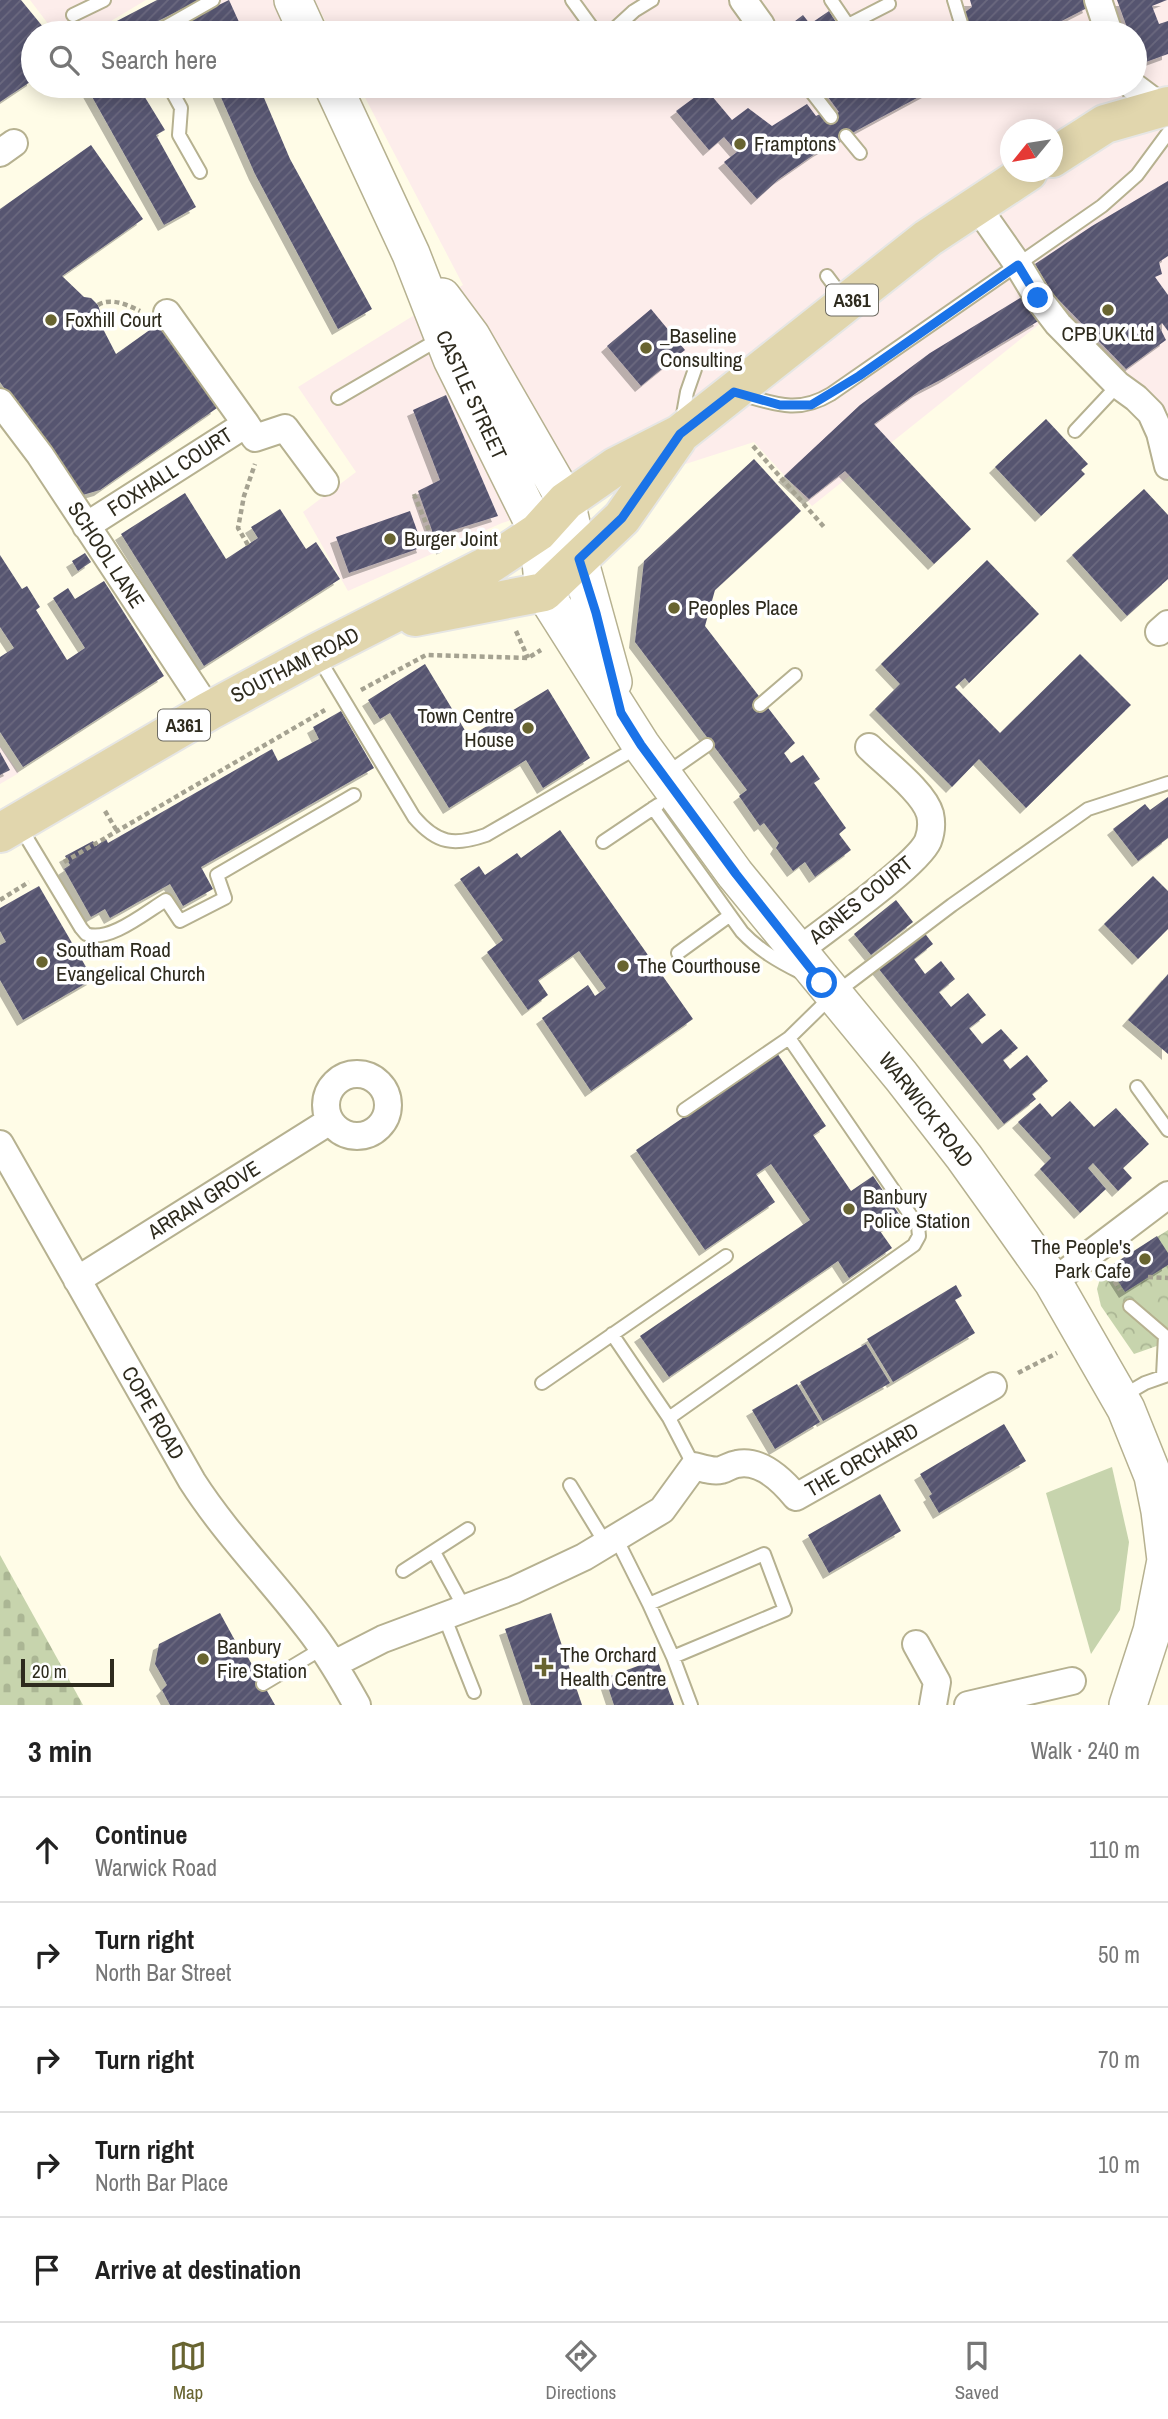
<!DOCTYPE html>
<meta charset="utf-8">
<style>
:root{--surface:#fff;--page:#f6f6f6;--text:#222;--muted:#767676;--line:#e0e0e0;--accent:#686430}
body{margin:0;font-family:"Archivo Narrow",sans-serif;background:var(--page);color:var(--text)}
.compass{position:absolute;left:1000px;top:119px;width:63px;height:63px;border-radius:50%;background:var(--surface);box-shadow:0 4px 18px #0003;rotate:240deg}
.scale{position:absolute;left:21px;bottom:18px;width:93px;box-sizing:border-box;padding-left:7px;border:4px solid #2e2b1e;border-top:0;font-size:19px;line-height:24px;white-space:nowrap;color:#2e2b1e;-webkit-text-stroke:5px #fff;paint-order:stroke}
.stop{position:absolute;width:21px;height:21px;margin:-16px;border:5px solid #1a73e8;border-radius:50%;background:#fff}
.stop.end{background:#1a73e8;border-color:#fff;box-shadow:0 2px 7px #0008}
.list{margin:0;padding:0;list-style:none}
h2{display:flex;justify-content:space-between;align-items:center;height:91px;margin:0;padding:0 28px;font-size:30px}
h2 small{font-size:23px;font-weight:400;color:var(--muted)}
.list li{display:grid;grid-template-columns:46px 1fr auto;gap:21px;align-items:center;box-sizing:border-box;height:105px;padding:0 28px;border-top:2px solid var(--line)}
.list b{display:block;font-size:26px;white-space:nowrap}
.list p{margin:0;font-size:23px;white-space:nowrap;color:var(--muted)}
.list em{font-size:23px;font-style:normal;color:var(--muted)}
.icon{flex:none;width:38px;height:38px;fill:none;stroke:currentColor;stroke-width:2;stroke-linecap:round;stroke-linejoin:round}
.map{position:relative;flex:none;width:1168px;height:1705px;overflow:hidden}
.search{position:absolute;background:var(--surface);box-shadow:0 4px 18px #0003;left:21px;right:21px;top:21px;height:77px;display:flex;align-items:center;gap:18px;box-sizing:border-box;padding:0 24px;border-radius:38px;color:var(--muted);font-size:26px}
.sheet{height:616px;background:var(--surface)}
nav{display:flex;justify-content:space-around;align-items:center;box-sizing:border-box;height:98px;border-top:2px solid var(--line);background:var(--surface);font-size:19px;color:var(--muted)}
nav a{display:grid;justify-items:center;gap:4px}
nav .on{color:var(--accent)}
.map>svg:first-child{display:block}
</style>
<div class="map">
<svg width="1168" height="1705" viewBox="0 0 1168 1705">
<defs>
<pattern id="cemetery-stones" width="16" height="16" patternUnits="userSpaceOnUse" patternTransform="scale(1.75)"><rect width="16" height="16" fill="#c7d4ad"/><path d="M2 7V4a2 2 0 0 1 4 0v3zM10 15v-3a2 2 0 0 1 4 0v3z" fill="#abb694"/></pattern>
<pattern id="park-crowns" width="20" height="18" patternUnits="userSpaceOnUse" patternTransform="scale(1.75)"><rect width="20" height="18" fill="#c7d4ad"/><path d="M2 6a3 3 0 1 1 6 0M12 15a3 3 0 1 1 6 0" fill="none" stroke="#abb694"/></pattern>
<pattern id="building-hatch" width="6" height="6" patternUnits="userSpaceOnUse" patternTransform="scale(1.75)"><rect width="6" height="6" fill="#565470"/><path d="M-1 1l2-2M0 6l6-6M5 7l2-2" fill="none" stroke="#6b697f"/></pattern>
<filter id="shadow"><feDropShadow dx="-6" dy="6" stdDeviation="0" flood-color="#0004"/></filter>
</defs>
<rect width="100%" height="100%" fill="#fffce7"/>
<path fill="#fdedeb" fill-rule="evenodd" d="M30,0H146L91,33H55Z
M163,0H1168V412L1042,322L812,506L754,442L502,523L348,591L303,512L356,472L298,387L463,285L359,86H1135V33H332L319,9L264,33H178ZM1010,130H1052V172H1010Z
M0,746L19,773L0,784Z"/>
<path fill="#c7d4ad" d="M1112,1467L1129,1542L1120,1610L1091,1654L1046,1493Z"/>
<path fill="url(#cemetery-stones)" d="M0,1555L83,1705H0Z"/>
<path fill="url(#park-crowns)" d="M1168,1230V1342L1134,1354L1101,1306L1097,1289L1102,1272Z"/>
<path fill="url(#building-hatch)" filter="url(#shadow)" d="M0,0H21L48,33H33V80L0,102Z
M157,0H200L134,33H94Z
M229,0L244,33H196L190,19Z
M970,0H1086L1089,7L1038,33H968L961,15L972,7Z
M1117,0H1167L1152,6L1159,24L1168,21V54L1143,63L1135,45V33H1129Z
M829,11L843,33H784L782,31L803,15L810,24Z
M955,25L958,33H939Z
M86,86H138L165,130L156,135L196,207L164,225Z
M216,86H259L290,159L372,309L338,329L255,174Z
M820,86H874L876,89L882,86H939L819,151L779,179L757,199L724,162L737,152L724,137L709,150L676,111L706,89L732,120L748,108L772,126L807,104L816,116L820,114L825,120L839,112Z
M91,145L143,219L62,276L84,297L91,298L98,305L102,317L101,325L116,354L158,324L217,408L100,490L79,496L0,382V209Z
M1168,181V256L1159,262L1162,274L1155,277L1168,295V331L1162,323L1159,326L1166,340L1126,369L1053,294L1035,264L1092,226Z
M1025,295L1040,320L944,378L919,391L874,424L971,529L934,564L845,471L809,499L784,476L860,405L930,353Z
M651,309L685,350L641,386L607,346Z
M446,395L498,516L434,536L418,491L440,480L413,410Z
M1046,419L1088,464L1081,470L1085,474L1041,516L995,467Z
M754,459L801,511L715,590L705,626L795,743L784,753L791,763L803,755L820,779L814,783L846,828L839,834L851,850L815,877L805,862L793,871L776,848L779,843L764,823L760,826L739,796L747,790L635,642L644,561Z
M1144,489L1168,515V579L1127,616L1072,555Z
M185,493L226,559L258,538L251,527L280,509L306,549L316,542L340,579L204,666L121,534Z
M410,511L423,547L349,573L336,537Z
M85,553L91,562L78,571L72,561Z
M0,555L22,589L27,586L40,607L36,610L67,660L85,648L53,598L68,588L75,599L104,581L164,676L23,767L0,732V657L14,648L0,627Z
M987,560L1039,614L969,683L965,678L955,687L1000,733L1080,654L1131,705L1026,808L979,759L952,787L875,709L900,684L881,664Z
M425,664L469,737L548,689L590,758L543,788L526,760L449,808L390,713L380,719L368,700Z
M341,711L374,768L201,867L213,889L183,906L170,884L110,918L105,909L91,917L64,869L70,865L65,856L93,841L96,846L106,839L108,843L272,749L278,761L319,739L313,727Z
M0,752L10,770L0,775Z
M1168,797V838L1138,861L1113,829L1145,804L1150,810Z
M560,830L693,1019L591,1091L542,1018L588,985L595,996L606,988L579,951L538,980L548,995L528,1010L487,952L503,940L460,879L479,866L485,875L517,853L521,858Z
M1153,876L1168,891V929L1138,959L1104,924Z
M39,886L93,979L23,1020L0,980V945L6,942L0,931V908Z
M896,900L913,922L871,955L854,934Z
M923,931L933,944L914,959L925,974L941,961L955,979L939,992L951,1007L968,993L986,1015L969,1028L982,1044L1001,1029L1018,1048L1003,1060L1010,1069L1027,1055L1048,1081L1032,1094L1036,1099L1004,1124L878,968Z
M1168,974V1054L1128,1020Z
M777,1053L826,1126L813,1135L851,1191L873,1176L901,1217L880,1231L892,1248L849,1278L838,1261L669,1377L640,1336L810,1220L771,1164L756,1174L775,1202L705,1250L636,1150Z
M1070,1101L1094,1127L1116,1108L1149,1144L1123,1168L1132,1178L1118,1191L1093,1163L1088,1168L1106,1189L1080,1213L1040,1169L1051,1158L1018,1122L1040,1103L1052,1117Z
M1157,1236L1168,1253V1265L1125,1292L1109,1267Z
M956,1285L962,1296L955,1300L975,1333L893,1382L867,1339Z
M866,1344L890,1383L823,1421L800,1382Z
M797,1384L820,1422L775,1449L752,1410Z
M1004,1424L1026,1461L939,1513L929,1496L932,1494L920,1474Z
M880,1494L901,1531L829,1573L808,1535Z
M220,1613L238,1646L246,1654L275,1705H170L162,1690L167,1685L155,1664L159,1644Z
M551,1613L582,1705H531L505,1629Z
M657,1659L674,1705H614L605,1678Z"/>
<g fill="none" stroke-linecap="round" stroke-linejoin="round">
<g stroke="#b6b190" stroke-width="16">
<path id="lane" d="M572,0L596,33
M831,0L848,25L889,4
M954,0L964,33
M73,15L104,0
M155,33L213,0
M610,33L634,11L652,0
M169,86L181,108L179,135L200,172
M807,86L831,117
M846,136L860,153
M827,276L845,300
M740,394C775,404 798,414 831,394L1102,206L1137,175L1168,133
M338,398L441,338
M682,420L687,392L695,369
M1075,431L1118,385
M318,657L414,817C437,844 454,846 486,835L638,747
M760,705L795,675
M667,773L707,745
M653,808L742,932C759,950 778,961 800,972
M19,825L81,928L86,934C109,943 146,912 166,900L180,921L225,898L217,875L354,795
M603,842L658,805
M678,953L729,916
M1137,1087L1168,1130
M684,1110L789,1038L833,995L952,905L1088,809L1168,783
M1130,1306L1165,1336L1163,1376
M612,1334L669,1418L694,1466
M542,1383L726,1256
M1121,1397L1145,1383L1168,1375
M669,1418L914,1245L919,1236L918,1226L789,1038
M570,1485L606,1544
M616,1538L649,1604L764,1554L785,1610L673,1657L649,1604
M434,1552L465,1609
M403,1571L468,1529
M444,1616L474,1692
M673,1657L691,1705
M263,1684L323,1648"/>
</g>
<g stroke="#b6b190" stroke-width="30">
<path id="street" d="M743,0L761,25
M1098,0L1109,33
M1133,86L1161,107
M0,153L14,143
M976,205L1018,265L1038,298L1058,324L1118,385L1136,398L1151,413L1160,433L1168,466
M0,402L40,455L209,711
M246,424L255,438L285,428L325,482
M86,526L246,424L167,313
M1159,632L1168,624
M797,952C823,931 917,866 928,841C931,833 932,823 930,814C924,792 886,764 869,747
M326 1105a31 31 0 1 1 62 0a31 31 0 1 1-62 0Z
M0,1144L192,1481C226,1534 270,1578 308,1628C327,1652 342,1678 357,1705
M77,1280L330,1121
M1053,1282L1168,1195
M916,1644L937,1682L933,1705
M334,1664L383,1639L514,1590L584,1557L662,1510L694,1466C702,1468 713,1472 721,1470C727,1468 731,1465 737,1464C761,1459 782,1480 796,1497L993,1386
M968,1705L1072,1681"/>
</g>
<g stroke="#b6b190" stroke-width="40">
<path id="secondary" d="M293,0L308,33
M333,86L411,254L452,359L538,532L544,592L641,745L735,874L901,1076L964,1157L1007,1217L1053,1282L1126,1409L1153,1476L1160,1511L1166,1560L1152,1631L1128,1705
M442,297L471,336L566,501L579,559L613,682"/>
</g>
<g stroke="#e6e6e4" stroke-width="42">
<path id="primary" d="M1052,158L1105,124L1168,106
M415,617L544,592L622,518L677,439
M0,833L209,711L316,653L487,566L538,532L566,501L615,467L680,434L928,238L1028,172"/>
</g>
<path stroke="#a5a291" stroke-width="4.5" stroke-dasharray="5 3.5" stroke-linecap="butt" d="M98,305C111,297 128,305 140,311
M753,446L825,528
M414,494L439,555
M248,545L238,528L244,496L255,464
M516,631L528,658
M361,690L426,655L528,658L541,650
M105,811L117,831
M64,862L325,710
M0,900L29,882
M1110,1274L1120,1290
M1148,1277L1168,1278
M1018,1373L1057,1353"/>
<use href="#lane" stroke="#fff" stroke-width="12"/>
<use href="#street" stroke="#fff" stroke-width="26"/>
<use href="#secondary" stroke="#fff" stroke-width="37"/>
<use href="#primary" stroke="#e1d6ad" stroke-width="38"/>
</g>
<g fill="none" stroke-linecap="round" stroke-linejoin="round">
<path stroke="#1a73e8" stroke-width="9" d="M822,983L736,874L641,745L621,713L596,613L579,559L622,518L680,434L734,392L780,405H811L859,376L1018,265L1038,298"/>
</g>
<g fill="#686430" stroke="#fff" stroke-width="2.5">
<circle cx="740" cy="144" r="7"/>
<circle cx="1108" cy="310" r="7"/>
<circle cx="51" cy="320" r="7"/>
<circle cx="646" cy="348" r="7"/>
<circle cx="390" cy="539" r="7"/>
<circle cx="674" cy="608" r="7"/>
<circle cx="528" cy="728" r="7"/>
<circle cx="42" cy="962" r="7"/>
<circle cx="623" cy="966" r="7"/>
<circle cx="849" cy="1209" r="7"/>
<circle cx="1145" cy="1259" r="7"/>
<circle cx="203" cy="1659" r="7"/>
<path d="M540.5 1656.5h7v7h7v7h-7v7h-7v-7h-7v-7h7z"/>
</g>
<g text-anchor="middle" stroke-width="7" stroke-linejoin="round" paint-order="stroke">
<g fill="#fff" stroke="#6d6b62" stroke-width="2">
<rect x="826" y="284.5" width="52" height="31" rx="5"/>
<rect x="158" y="709.5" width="52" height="31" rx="5"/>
</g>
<g font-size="19" font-weight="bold" fill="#2e2b1e">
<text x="852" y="307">A361</text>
<text x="184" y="732">A361</text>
</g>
<g font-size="21" fill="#2e2b1e" stroke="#fff" text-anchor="start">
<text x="754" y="151">Framptons</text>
<text x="65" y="327">Foxhill Court</text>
<text x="1108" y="341" text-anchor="middle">CPB UK Ltd</text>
<text x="660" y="343">_Baseline<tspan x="660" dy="24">Consulting</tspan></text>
<text x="404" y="546">Burger Joint</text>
<text x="688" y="615">Peoples Place</text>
<text x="514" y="723" text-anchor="end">Town Centre<tspan x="514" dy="24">House</tspan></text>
<text x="56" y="957">Southam Road<tspan x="56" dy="24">Evangelical Church</tspan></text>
<text x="637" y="973">The Courthouse</text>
<text x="863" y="1204">Banbury<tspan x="863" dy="24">Police Station</tspan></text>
<text x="1131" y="1254" text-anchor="end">The People's<tspan x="1131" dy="24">Park Cafe</tspan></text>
<text x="217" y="1654">Banbury<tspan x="217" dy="24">Fire Station</tspan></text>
<text x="560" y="1662">The Orchard<tspan x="560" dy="24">Health Centre</tspan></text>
</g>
<g font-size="21" fill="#2e2b1e" stroke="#fff">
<text transform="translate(471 395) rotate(65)" y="7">CASTLE STREET</text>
<text transform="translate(170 472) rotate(-33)" y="7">FOXHALL COURT</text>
<text transform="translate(106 555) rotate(57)" y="7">SCHOOL LANE</text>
<text transform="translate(295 665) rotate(-27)" y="7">SOUTHAM ROAD</text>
<text transform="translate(861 900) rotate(-39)" y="7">AGNES COURT</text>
<text transform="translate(926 1110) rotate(52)" y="7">WARWICK ROAD</text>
<text transform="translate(204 1200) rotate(-32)" y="7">ARRAN GROVE</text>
<text transform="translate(153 1413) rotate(60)" y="7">COPE ROAD</text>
<text transform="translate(862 1460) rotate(-30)" y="7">THE ORCHARD</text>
</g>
</g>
</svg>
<svg class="compass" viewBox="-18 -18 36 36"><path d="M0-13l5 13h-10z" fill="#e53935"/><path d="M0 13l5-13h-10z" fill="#767676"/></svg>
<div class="scale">20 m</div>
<div class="stop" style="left:822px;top:983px"></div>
<div class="stop end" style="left:1038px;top:298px"></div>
<div class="search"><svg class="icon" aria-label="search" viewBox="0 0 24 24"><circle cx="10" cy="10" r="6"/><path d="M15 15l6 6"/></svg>Search here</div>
</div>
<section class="sheet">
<h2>3 min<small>Walk · 240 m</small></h2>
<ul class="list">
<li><svg class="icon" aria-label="ahead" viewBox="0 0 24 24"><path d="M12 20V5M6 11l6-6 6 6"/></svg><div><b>Continue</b><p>Warwick Road</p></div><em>110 m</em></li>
<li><svg class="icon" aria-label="right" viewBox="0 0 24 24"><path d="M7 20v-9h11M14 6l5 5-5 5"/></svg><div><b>Turn right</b><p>North Bar Street</p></div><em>50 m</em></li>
<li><svg class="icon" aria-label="right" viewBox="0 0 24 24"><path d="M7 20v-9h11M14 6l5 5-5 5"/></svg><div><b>Turn right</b></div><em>70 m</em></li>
<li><svg class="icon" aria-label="right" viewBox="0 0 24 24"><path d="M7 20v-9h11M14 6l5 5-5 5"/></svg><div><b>Turn right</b><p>North Bar Place</p></div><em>10 m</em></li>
<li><svg class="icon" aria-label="arrive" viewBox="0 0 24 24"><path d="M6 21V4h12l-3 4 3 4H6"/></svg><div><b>Arrive at destination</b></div></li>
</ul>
</section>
<nav>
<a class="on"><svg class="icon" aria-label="map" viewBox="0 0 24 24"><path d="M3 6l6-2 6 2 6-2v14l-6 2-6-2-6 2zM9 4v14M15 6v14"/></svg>Map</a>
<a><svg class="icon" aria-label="directions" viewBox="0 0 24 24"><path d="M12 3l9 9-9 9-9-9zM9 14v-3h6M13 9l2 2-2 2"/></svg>Directions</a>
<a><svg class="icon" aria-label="saved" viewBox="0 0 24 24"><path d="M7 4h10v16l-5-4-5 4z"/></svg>Saved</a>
</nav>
